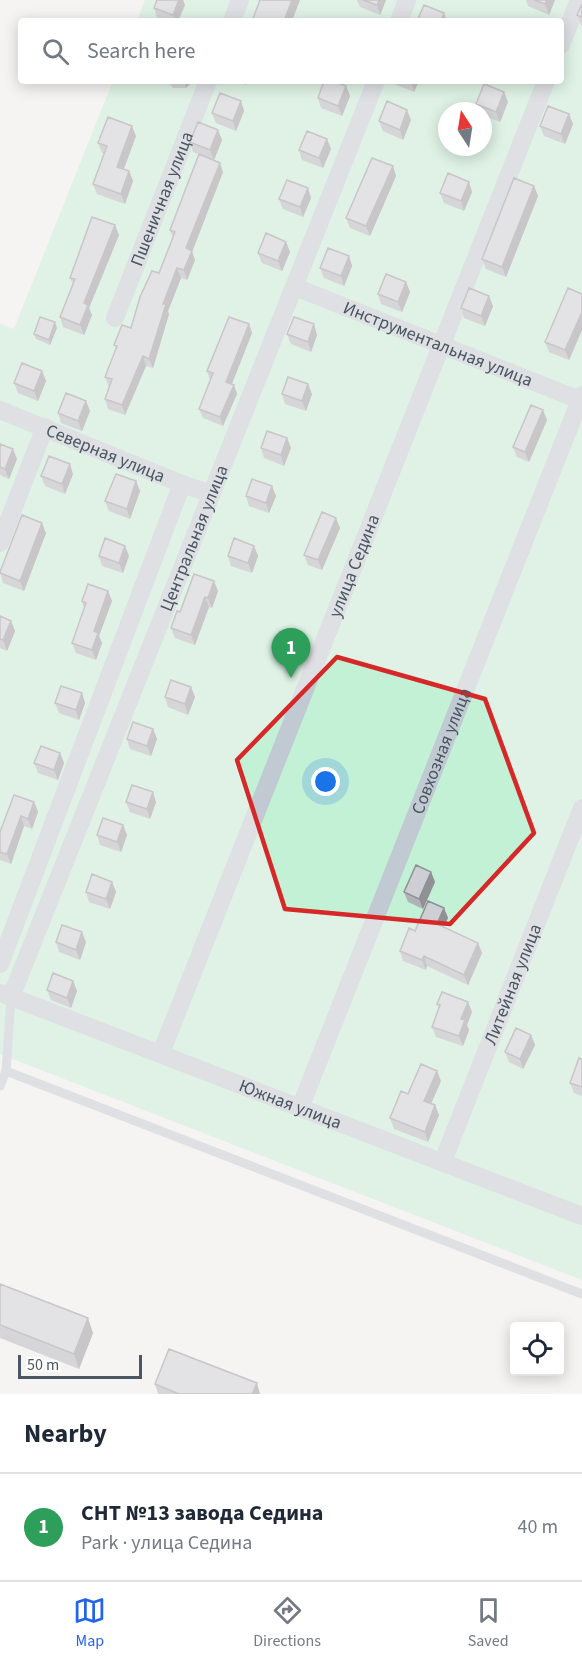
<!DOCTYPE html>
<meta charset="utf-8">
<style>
:root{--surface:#fff;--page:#f2f2f3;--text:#1f2937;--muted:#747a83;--line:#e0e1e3;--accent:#2563eb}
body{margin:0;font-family:"Source Sans 3",sans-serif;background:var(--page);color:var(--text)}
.controls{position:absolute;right:18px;bottom:18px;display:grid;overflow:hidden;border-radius:6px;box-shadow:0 3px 15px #0003}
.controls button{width:54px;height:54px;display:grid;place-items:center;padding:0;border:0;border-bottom:2px solid var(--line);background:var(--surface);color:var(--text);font:30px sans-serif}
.compass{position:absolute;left:438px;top:102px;width:54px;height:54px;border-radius:50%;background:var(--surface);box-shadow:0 3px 15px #0003;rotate:348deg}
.scale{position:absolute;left:18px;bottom:15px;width:124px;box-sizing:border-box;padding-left:6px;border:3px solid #4a5661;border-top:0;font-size:16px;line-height:21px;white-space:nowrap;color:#4a5661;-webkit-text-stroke:4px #fff;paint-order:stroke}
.you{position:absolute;left:326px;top:782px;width:21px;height:21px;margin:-15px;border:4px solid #fff;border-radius:50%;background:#1a73e8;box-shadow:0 0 0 9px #1a73e833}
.badge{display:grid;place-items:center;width:39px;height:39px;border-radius:50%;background:var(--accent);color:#fff;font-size:20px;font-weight:700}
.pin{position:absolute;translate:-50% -50px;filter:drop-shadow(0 2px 3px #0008)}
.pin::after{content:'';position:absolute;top:32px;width:21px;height:18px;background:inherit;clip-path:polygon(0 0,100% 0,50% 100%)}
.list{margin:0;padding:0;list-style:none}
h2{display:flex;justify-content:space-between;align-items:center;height:78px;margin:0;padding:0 24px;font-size:26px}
h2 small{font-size:20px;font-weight:400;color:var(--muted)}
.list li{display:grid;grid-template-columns:39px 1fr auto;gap:18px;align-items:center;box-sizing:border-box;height:108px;padding:0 24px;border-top:2px solid var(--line)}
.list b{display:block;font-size:22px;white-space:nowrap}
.list p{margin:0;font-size:20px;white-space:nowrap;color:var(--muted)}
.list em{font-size:20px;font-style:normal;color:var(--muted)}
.icon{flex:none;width:33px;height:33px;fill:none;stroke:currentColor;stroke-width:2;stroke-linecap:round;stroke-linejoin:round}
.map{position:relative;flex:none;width:582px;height:1394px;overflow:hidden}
.search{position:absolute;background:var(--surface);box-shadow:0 3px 15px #0003;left:18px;right:18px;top:18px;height:66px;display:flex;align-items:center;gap:15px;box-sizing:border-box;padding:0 21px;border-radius:6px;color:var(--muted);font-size:22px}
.sheet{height:186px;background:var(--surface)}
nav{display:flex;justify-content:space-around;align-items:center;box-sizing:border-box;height:84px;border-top:2px solid var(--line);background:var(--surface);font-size:16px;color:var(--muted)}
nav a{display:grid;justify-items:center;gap:3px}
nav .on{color:var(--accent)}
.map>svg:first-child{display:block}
</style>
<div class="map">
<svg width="582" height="1394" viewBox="0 0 582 1394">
<rect width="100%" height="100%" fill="#f5f3f3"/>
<path fill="#c3f1d5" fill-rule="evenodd" d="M145,0H582V1280L0,1054V324L14,329L113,81H561V21H137ZM447,111H483V147H447Z"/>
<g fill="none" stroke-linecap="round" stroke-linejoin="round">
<path stroke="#c1cad2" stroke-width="9" d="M6,1071L11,997
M0,1086L6,1071L582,1294"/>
<g stroke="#c1cad2" stroke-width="18">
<path d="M232,21L240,0"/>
<path d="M399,21L407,0"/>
<path d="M561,45L579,0"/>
<path id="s1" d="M295,287L582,401"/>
<path id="s2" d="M115,318L208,81"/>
<path id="s3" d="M0,410L182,484L212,494"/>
<path d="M0,543L45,427"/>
<path d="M0,964L182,484"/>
<path id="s4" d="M1,993L582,1216"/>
<path id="s5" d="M11,997L376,81"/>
<path id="s6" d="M161,1053L546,81"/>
<path id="s7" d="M300,1108L582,395"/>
<path id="s8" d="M443,1161L582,808"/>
</g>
</g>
<path fill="#b0b2b7" d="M357,0H386L380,15L360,7Z
M526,0H555L549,15L528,6Z
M582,4V26L581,25L577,15Z
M185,5L178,21H165L157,18L154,8Z
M167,81H193L186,88H173Z
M235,81H247L246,85Z
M393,81H419L414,92L394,84Z
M346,86L350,96L342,116L321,108L318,98Z
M241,101L244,111L236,131L216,123L212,113Z
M508,102L500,122L483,115V111H478L476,104Z
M411,120L403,140L383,131L379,121Z
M573,124L565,144L544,136L540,126Z
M136,136L123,169L129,171L133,181L125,204L97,194L93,184L104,154L102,153L98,143Z
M327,139L331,149L323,168L302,160L299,150Z
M222,140L214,160L193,152L190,142Z
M393,166L396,176L370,236L350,228L346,218Z
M223,172L192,252L195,260L187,280L181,278L168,311L169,314L153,368L146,366L125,415L108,409L105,399L109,387L105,377L116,348L114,345L131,328L159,273L173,238L170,230Z
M469,182L472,192L464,211L444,203L440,193Z
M534,186L538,196L506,277L486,269L482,259Z
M308,188L311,198L303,217L283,209L279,199Z
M119,235L89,308L92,315L84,335L63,327L60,317L73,284L70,278Z
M286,242L290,252L282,271L262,263L258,253Z
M349,256L352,266L344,286L324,278L320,268Z
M406,282L410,292L402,312L381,304L378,294Z
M582,294V330L569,360L549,352L545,342Z
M493,306L485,326L464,318L461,308Z
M249,324L252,333L232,384L237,394L223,426L203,418L199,409L210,380L207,371Z
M57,328L50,345L36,339L34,334Z
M287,334L317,335L311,352L291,344Z
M42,371L46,381L38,401L18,393L14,383Z
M282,394H312L306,411L285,404Z
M90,411L82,431L61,423L58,413Z
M547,420L529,462L517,457L513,447Z
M287,438L291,448L284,466L264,458L261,448Z
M0,444L17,459L9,479L0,475Z
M73,474L65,494L45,486L41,476Z
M140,491L130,519L109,511L105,501Z
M246,496H276L269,513L249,506Z
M340,528L322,570L308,565L304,555Z
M46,533L24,591L3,583L0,572Z
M254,546L258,556L252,573L231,566L228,556Z
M99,556H129L123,573L102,566Z
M194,574L218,591L212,608L209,607L195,645L175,638L171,628L180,612Z
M82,601H112L99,636L102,643L96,660L76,653L72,643L84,608Z
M0,616L15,631L7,651L0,648Z
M191,687L195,697L188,715L168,707L165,697Z
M82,693L85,703L79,720L59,713L55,703Z
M153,729L157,739L151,756L130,749L127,739Z
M60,753L64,763L58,780L38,773L34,763Z
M34,802L38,812L32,829L24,826L11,864L0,860V832Z
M126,802H156L150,819L130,812Z
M123,825L127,835L121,852L100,845L97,835Z
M431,872L435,882L423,909L408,902L404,892Z
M112,882L116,892L110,909L89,902L86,892Z
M444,908L448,918L444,927L478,943L482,953L468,985L427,966L426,970L403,961L400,951L415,931Z
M56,942H86L80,960L59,952Z
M73,981L77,991L71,1008L51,1000L47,990Z
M468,1002L472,1012L467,1025L469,1030L463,1046L436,1037L432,1027L439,1009L437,1004Z
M531,1035L535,1045L523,1069L509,1062L505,1052Z
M582,1059V1096L574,1093L570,1083Z
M441,1081L431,1103L435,1105L439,1115L428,1142L394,1129L390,1118L408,1094Z
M0,1285L93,1333L79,1369L0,1338Z
M155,1384L260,1394H158Z"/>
<path fill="#909195" d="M179,0H183L185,5L178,21H175L173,15Z
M292,0H300L292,21H284Z
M379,0H386L380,15L377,5Z
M547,0H555L549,15L545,4Z
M444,13L447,21H441Z
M184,81H193L186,88Z
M411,81H419L414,92L411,82Z
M346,86L350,96L342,116L338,106Z
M504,92L508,102L500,122L496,112Z
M241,101L244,111L236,131L233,121Z
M407,110L411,120L403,140L400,130Z
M569,114L573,124L565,144L561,134Z
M132,126L136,136L121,177L117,167Z
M218,130L222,140L214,160L210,150Z
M327,139L331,149L323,168L319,158Z
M220,163L223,172L192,252L195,260L187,280L184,270L186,248Z
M393,166L396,176L370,236L366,226Z
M129,171L133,181L125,204L121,194Z
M469,182L472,192L464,211L461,201Z
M534,186L538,196L506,277L502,267Z
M308,188L311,198L303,217L300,207Z
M115,225L119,235L89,308L92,315L84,335L80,325L84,303Z
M286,242L290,252L282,271L278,261Z
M349,256L352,266L344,286L341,276Z
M177,268L181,278L168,311L169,314L153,368L149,359L163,304Z
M406,282L410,292L402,312L398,302Z
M489,296L493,306L485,326L481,316Z
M582,312V330L569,360L565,350Z
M55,322L57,328L50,345L49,340Z
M249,324L252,333L229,391L226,382Z
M314,324L317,335L311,352L308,342Z
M143,356L146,366L125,415L122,405Z
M42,371L46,381L38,401L34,391Z
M308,384L312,394L306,411L302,401Z
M234,385L237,394L223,426L220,417Z
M86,401L90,411L82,431L78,421Z
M543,410L547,420L529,462L525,452Z
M287,438L291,448L284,466L281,455Z
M13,449L17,459L9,479L5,469Z
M70,464L73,474L65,494L62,484Z
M136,481L140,491L130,519L127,509Z
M272,486L276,496L269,513L266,503Z
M336,518L340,528L322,570L318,560Z
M42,523L46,533L24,591L20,581Z
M125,546L129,556L123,573L119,563Z
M254,546L258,556L252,573L248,563Z
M214,581L218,591L212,608L208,598Z
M108,591L112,601L99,636L102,643L96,660L92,650L94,631Z
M205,597L209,607L195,645L191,635Z
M11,621L15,631L7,651L3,640Z
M191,687L195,697L188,715L185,704Z
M82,693L85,703L79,720L76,710Z
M153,729L157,739L151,756L147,746Z
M60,753L64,763L58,780L54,770Z
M153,792L156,802L150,819L147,809Z
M34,802L38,812L32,829L28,819Z
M21,816L24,826L11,864L7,854Z
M123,825L127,835L121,852L117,842Z
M431,872L435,882L423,909L419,899Z
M112,882L116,892L110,909L106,899Z
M444,908L448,918L440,934L437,924Z
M82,932L86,942L80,960L76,950Z
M478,943L482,953L468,985L464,975Z
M424,956L427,966L426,970L422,960Z
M73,981L77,991L71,1008L67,998Z
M468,1002L472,1012L467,1025L469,1030L463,1046L459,1036L461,1019Z
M531,1035L535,1045L523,1069L520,1059Z
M437,1071L441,1081L428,1111L424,1101Z
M435,1105L439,1115L428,1142L425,1132Z
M88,1318L93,1333L79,1369L74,1354Z
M257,1383L260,1394H252Z"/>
<path fill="#cdcfd5" stroke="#909195" stroke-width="1.5" d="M157,0H179L173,15L154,8Z
M260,0H292L284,21H252Z
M363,0H379L377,5Z
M534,0H547L545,4Z
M582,4V17L577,15Z
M424,5L444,13L441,21H417Z
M324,81H333L346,86L338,106L318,98Z
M484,84L504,92L496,112L476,104Z
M220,93L241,101L233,121L212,113Z
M387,101L407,110L400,130L379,121Z
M548,106L569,114L561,134L540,126Z
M108,117L132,126L117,167L129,171L121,194L93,184L107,146L98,143Z
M198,122L218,130L210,150L190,142Z
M307,131L327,139L319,158L299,150Z
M199,154L220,163L186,248L192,251L184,270L177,268L163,304H166L149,359L143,356L122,405L105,399L112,379L105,377L117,346L114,345L122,325L131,328L140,297L152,271L159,273L175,232L170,230Z
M372,158L393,166L366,226L346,218Z
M448,173L469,182L461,201L440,193Z
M514,178L534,186L502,267L482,259Z
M287,180L308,188L300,207L279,199Z
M92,217L115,225L84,303L88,305L80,325L60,317L75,279L70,278Z
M266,233L286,242L278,261L258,253Z
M328,248L349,256L341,276L320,268Z
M386,274L406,282L398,302L378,294Z
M469,288L489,296L481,316L461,308Z
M568,288L582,294V312L565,350L545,342Z
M40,317L55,322L49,340L34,334Z
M229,317L249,324L226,382L234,385L220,417L199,409L213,373L207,371Z
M294,317L314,324L308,342L287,334Z
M22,363L42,371L34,391L14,383Z
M288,377L308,384L302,401L282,394Z
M66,393L86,401L78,421L58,413Z
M531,405L543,410L525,452L513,447Z
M267,431L287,438L281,455L261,448Z
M0,444L13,449L5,469L0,467Z
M49,456L70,464L62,484L41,476Z
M116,474L136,481L127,509L105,501Z
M252,479L272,486L266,503L246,496Z
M322,512L336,518L318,560L304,555Z
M22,515L42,523L20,581L0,573V572Z
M105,538L125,546L119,563L99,556Z
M234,538L254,546L248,563L228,556Z
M194,574L214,581L208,598L205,597L191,635L171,628L177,611L180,612Z
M88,584L108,591L94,631L98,633L92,650L72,643L86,603L82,601Z
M0,616L11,621L3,640L0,639Z
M171,680L191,687L185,704L165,697Z
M61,686L82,693L76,710L55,703Z
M133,722L153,729L147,746L127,739Z
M41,746L60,753L54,770L34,763Z
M132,785L153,792L147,809L126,802Z
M14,795L34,802L28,819L21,816L7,854L0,852V832Z
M103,818L123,825L117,842L97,835Z
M416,865L431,872L419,899L404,892Z
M92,874L112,882L106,899L86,892Z
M428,901L444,908L437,924L478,943L464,975L424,956L422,960L400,951L409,928L415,931Z
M62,925L82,932L76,950L56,942Z
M53,973L73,981L67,998L47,990Z
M442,992L468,1002L461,1019L465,1020L459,1036L432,1027L440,1005L437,1004Z
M516,1028L531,1035L520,1059L505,1052Z
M579,1058L582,1059V1087L570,1083Z
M421,1064L437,1071L424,1101L435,1105L425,1132L390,1118L401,1091L408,1094Z
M0,1284L88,1318L74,1354L0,1325Z
M169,1349L257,1383L252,1394H179L155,1384Z"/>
<path d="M0 0H582V1394H0ZM337,657L485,699L534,833L450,924L285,909L237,760Z" fill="#f5f3f3" fill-opacity=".55" fill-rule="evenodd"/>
<path fill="none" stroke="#d62828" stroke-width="4.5" stroke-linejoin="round" d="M337,657L485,699L534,833L450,924L285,909L237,760Z"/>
<g text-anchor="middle" stroke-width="6" stroke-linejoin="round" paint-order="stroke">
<g font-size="18" fill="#4a5661" stroke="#fff">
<text dy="6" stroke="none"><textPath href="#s2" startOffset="128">Пшеничная улица</textPath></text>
<text dy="6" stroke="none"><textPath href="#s1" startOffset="154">Инструментальная улица</textPath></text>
<text dy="6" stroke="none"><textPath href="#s3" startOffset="114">Северная улица</textPath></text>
<text dy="6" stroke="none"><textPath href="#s5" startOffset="494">Центральная улица</textPath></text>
<text dy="6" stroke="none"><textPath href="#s6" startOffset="524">улица Седина</textPath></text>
<text dy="6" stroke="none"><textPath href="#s7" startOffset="384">Совхозная улица</textPath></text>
<text dy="6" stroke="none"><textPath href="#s8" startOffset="190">Литейная улица</textPath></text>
<text dy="6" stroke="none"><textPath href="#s4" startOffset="310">Южная улица</textPath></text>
</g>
</g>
</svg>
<div class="controls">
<button><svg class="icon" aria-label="locate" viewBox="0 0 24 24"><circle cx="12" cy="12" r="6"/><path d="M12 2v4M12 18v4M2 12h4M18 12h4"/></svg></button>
</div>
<svg class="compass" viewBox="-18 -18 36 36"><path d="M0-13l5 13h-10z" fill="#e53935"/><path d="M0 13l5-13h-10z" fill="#747a83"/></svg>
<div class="scale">50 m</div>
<div class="you"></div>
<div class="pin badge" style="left:291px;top:678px;background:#2e9e5b">1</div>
<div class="search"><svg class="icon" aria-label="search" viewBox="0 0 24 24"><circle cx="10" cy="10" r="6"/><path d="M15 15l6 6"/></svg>Search here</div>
</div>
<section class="sheet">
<h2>Nearby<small></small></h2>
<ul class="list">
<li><span class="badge" style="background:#2e9e5b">1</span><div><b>СНТ №13 завода Седина</b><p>Park · улица Седина</p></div><em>40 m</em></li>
</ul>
</section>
<nav>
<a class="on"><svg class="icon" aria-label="map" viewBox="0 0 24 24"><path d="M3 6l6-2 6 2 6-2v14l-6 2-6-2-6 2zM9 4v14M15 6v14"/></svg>Map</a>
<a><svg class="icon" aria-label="directions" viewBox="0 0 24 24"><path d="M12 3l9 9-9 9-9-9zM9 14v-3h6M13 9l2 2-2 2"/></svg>Directions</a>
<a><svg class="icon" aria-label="saved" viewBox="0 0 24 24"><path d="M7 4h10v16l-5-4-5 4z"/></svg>Saved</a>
</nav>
